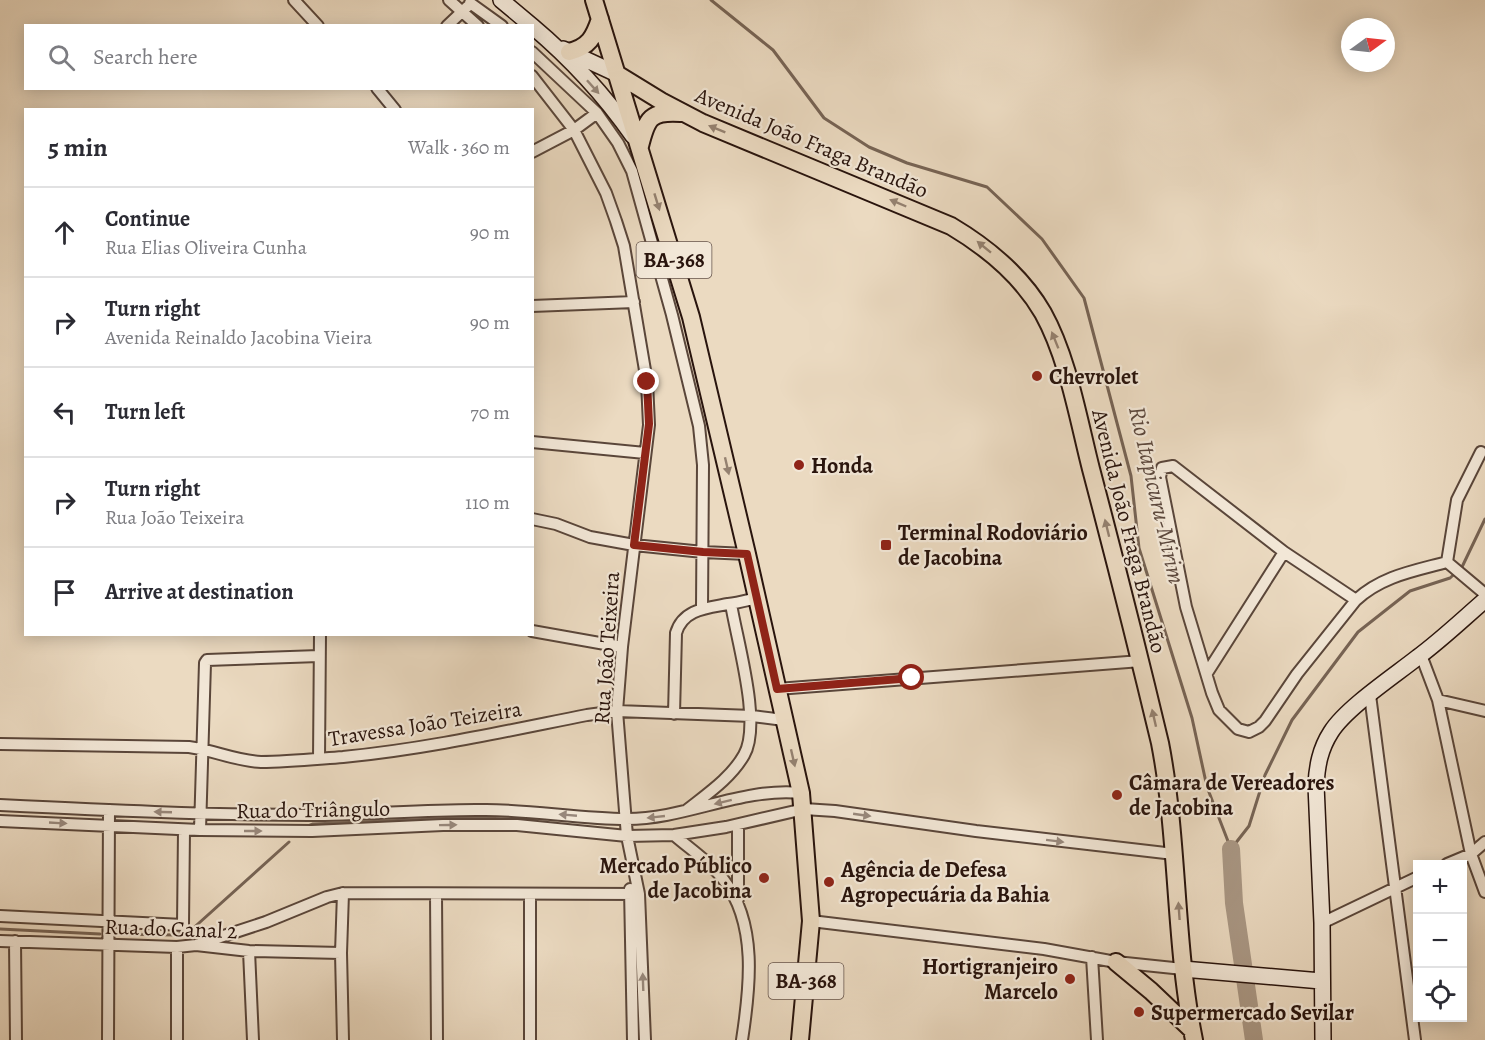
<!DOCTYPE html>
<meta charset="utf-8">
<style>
:root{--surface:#fff;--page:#f7f7f7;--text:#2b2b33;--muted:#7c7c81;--line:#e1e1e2}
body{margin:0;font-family:Alegreya,serif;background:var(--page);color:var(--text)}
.controls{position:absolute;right:18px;bottom:18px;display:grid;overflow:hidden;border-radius:0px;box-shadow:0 3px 15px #0003}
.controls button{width:54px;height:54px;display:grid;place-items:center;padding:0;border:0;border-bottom:2px solid var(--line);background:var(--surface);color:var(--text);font:30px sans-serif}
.compass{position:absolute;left:1341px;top:18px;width:54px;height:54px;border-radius:50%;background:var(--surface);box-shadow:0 3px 15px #0003;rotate:75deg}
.stop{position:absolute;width:18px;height:18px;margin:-14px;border:4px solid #8f2418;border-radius:50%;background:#fff}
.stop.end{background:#8f2418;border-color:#fff;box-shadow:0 2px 6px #0008}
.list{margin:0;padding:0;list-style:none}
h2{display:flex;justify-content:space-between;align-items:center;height:78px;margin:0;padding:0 24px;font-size:26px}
h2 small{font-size:20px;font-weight:400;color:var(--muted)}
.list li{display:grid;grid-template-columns:39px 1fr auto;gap:18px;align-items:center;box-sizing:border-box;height:90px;padding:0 24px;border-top:2px solid var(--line)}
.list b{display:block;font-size:22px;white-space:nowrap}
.list p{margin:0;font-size:20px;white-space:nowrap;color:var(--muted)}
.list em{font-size:20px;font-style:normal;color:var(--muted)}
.icon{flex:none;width:33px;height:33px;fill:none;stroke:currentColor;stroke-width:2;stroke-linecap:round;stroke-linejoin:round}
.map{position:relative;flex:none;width:1485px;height:1040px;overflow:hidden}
.search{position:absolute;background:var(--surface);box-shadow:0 3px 15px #0003;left:24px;top:24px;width:510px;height:66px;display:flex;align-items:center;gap:15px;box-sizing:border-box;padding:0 21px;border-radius:0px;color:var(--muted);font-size:22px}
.panel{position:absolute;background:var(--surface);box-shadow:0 3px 15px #0003;left:24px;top:108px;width:510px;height:528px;border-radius:0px}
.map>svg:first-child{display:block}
</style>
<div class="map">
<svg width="1485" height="1040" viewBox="0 0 1485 1040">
<rect width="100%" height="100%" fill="#ebdac1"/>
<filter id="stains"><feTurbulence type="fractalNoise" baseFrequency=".00333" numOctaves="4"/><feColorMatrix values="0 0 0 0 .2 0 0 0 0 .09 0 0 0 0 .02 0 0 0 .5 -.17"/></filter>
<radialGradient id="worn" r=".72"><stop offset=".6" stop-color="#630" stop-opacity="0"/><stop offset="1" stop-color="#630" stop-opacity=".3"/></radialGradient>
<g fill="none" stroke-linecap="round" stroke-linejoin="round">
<path stroke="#766354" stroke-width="3" d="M711,0L773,50L824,118L869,147L907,163L987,187L1042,239L1084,298L1131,476L1139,548L1192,718L1207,787L1231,849
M308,826L313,824L507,816L564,820
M1231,849L1249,826L1265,775L1292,720L1358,632L1410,591L1450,578L1462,567L1485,519
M0,929L100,934
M117,934L175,935L189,932L289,842"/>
<path stroke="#a99784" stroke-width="18" d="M1231,849L1234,903L1254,1040"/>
<g stroke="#5a463a" stroke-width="14">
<path id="street" d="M294,0L318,26
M449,0L478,26
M470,3L502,26
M447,26L467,7
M532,52L597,113L618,143L632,171L672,315L699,426L703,465L702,608
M532,76L574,130L606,193L616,221L624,246L647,382L649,425L622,647L617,711L627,836L639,894L645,1040
M377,88L395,110
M532,152L574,130L597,113
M532,306L634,302
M532,442L645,453
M532,519L556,524L590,537L634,545L703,552L747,554
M1284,552L1173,466L1162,468L1160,477L1186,607L1212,693L1219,710L1238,729L1249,732L1259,727L1265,721L1297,674L1356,600C1382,576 1414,571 1447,562
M1447,562L1457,500L1481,452
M1447,562L1485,594
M532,631L622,647
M1421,655L1438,700L1471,854L1485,892
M1207,673L1284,552L1356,600
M777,689L1141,661
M1370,695L1415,1040
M1438,700L1485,711
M674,714L676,633C683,609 707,608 728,604C738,603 748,600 757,598
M0,744L189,747C213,750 236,761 261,762C288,762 316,759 343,757C426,749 506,731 587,715L617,711L752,716L784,720
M319,759L320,634
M0,805C103,810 206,815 309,815C368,815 427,809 486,810C533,810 580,819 627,819C686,819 742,787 801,793
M687,810C707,794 731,778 744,755C762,724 737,641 731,604
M0,821L200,830L312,831L443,825H517L627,836L674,835L726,827L804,809L835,811L976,831L1174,854
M200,830L205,663L207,660L319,656
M674,835C690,849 710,862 723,879C758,923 750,988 742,1040
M1447,864L1471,854L1485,842
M630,889L633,1040
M343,893L341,953L343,1040
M436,894L437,1040
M738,899V825
M0,916L183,925L184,830
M811,921L1044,949L1116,962L1183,969
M1322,923L1418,877
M0,941L177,947L196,945L249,951L341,953
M15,941L16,1040
M196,945L266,922L327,897L343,893L639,894
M177,947V1040
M249,951L253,1040
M1092,957L1097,1040
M108,1040L109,810
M530,1040V894"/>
</g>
<g stroke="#29140d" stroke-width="18">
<path id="secondary" d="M501,0L532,26
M532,26C570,58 605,96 633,136
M563,49L617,74
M1183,969L1321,981
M1323,1040L1322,923L1316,785C1317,766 1320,749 1331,732C1346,708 1394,676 1418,657C1441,640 1463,619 1485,600"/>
</g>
<g stroke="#29140d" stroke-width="20">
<path id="primary" d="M594,0L691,317L747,554L801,793L811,921L800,1040
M569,52C589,47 594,37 600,19
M617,74L661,101L703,123L951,226C988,248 1021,275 1043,313C1068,358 1078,418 1091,469C1115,560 1138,651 1160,743C1179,841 1174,942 1194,1040
M640,146C647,118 650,111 681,113
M1116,962L1151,991L1192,1030"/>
</g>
<use href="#street" stroke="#f2e7d7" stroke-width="10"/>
<use href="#secondary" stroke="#f2e7d7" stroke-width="15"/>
<use href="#primary" stroke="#ebdac1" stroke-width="16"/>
</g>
<defs><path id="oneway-solid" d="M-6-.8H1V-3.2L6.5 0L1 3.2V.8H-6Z" transform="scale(1.5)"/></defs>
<g fill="#98887c">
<use href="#oneway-solid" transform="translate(593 87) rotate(48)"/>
<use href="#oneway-solid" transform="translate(723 802) rotate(166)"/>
<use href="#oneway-solid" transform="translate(163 812) rotate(-178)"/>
<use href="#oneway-solid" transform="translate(568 815) rotate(-175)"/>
<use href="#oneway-solid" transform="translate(862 815) rotate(8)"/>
<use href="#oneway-solid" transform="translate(656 817) rotate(174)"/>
<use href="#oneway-solid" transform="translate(58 823) rotate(3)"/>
<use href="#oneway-solid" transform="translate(448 825) rotate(-1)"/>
<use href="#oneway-solid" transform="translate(253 831)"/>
<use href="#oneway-solid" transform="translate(1055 841) rotate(7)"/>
<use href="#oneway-solid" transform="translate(643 982) rotate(-92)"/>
</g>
<g fill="#948170">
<use href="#oneway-solid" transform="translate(717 129) rotate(-158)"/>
<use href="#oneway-solid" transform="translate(657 202) rotate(73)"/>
<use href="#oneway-solid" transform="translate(898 203) rotate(-157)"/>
<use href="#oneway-solid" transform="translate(984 247) rotate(-141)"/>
<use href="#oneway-solid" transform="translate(1055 340) rotate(-112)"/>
<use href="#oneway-solid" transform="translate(727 466) rotate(77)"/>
<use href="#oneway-solid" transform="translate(1107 528) rotate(-104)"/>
<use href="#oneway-solid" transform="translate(1154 718) rotate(-103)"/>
<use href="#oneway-solid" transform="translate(793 758) rotate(77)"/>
<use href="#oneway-solid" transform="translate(1179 911) rotate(-94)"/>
</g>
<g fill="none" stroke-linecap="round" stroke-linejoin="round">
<path stroke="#8f2418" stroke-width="8" d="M647,382L649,424L634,545L703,552L747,554L777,689L912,678"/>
</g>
<g fill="#8f2418" stroke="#f2e7d7" stroke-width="2">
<circle cx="1037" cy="376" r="6"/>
<circle cx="799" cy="465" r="6"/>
<rect x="880" y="539" width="12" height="12" rx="3"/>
<circle cx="1117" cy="795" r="6"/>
<circle cx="764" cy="878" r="6"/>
<circle cx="829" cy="882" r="6"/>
<circle cx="1070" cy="979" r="6"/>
<circle cx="1139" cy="1012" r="6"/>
</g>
<g text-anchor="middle" stroke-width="4.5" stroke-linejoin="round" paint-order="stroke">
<g fill="#f2e7d7" stroke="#65534a" stroke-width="1.5">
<rect x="636.5" y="242" width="75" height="36" rx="4.5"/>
<rect x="768.5" y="963" width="75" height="36" rx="4.5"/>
</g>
<g font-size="21" font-weight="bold" fill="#29140d">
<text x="674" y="267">BA-368</text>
<text x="806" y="988">BA-368</text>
</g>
<g font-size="22" fill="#29140d" stroke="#f2e7d7">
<text transform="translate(812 142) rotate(23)" y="8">Avenida João Fraga Brandão</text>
<text transform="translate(1130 531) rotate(76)" y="8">Avenida João Fraga Brandão</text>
<text transform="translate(606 648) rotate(-86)" y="8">Rua João Teixeira</text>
<text transform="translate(425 723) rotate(-9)" y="8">Travessa João Teizeira</text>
<text transform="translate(313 809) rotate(-1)" y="8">Rua do Triângulo</text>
<text transform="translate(171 928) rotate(2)" y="8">Rua do Canal 2</text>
</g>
<g font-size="22" font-weight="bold" fill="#29140d" stroke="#f2e7d7" text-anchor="start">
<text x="1049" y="384">Chevrolet</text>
<text x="811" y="473">Honda</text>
<text x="898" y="540">Terminal Rodoviário<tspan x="898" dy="25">de Jacobina</tspan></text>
<text x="1129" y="790">Câmara de Vereadores<tspan x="1129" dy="25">de Jacobina</tspan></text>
<text x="752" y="873" text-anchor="end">Mercado Público<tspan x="752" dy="25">de Jacobina</tspan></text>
<text x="841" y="877">Agência de Defesa<tspan x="841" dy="25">Agropecuária da Bahia</tspan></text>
<text x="1058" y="974" text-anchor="end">Hortigranjeiro<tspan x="1058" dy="25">Marcelo</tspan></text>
<text x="1151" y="1020">Supermercado Sevilar</text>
</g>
<g font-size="24" font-style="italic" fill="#5c483d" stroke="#f2e7d7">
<text transform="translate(1157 495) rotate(77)" y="8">Rio Itapicuru-Mirim</text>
</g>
</g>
<rect width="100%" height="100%" filter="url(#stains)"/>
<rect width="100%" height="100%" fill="url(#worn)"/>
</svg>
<div class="controls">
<button>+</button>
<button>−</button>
<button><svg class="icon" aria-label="locate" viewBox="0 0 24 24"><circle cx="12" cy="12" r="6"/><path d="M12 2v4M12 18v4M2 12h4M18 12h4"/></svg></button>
</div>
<svg class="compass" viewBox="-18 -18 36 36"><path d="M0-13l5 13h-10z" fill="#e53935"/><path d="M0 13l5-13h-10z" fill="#7c7c81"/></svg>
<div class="stop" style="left:912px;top:678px"></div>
<div class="stop end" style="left:647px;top:382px"></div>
<div class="search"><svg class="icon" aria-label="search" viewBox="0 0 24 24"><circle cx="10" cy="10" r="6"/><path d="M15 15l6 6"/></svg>Search here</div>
<section class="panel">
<h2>5 min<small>Walk · 360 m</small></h2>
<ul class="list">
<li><svg class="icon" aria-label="ahead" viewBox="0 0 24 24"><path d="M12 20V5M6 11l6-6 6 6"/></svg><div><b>Continue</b><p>Rua Elias Oliveira Cunha</p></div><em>90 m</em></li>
<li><svg class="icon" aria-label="right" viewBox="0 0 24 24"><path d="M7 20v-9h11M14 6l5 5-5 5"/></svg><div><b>Turn right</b><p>Avenida Reinaldo Jacobina Vieira</p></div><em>90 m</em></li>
<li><svg class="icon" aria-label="left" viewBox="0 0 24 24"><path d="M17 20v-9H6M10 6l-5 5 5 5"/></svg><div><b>Turn left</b></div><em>70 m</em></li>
<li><svg class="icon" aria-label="right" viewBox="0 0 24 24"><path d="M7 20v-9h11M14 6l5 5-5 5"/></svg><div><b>Turn right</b><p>Rua João Teixeira</p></div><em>110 m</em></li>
<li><svg class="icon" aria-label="arrive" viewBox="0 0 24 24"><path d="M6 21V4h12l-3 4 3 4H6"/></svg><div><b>Arrive at destination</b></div></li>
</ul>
</section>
</div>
